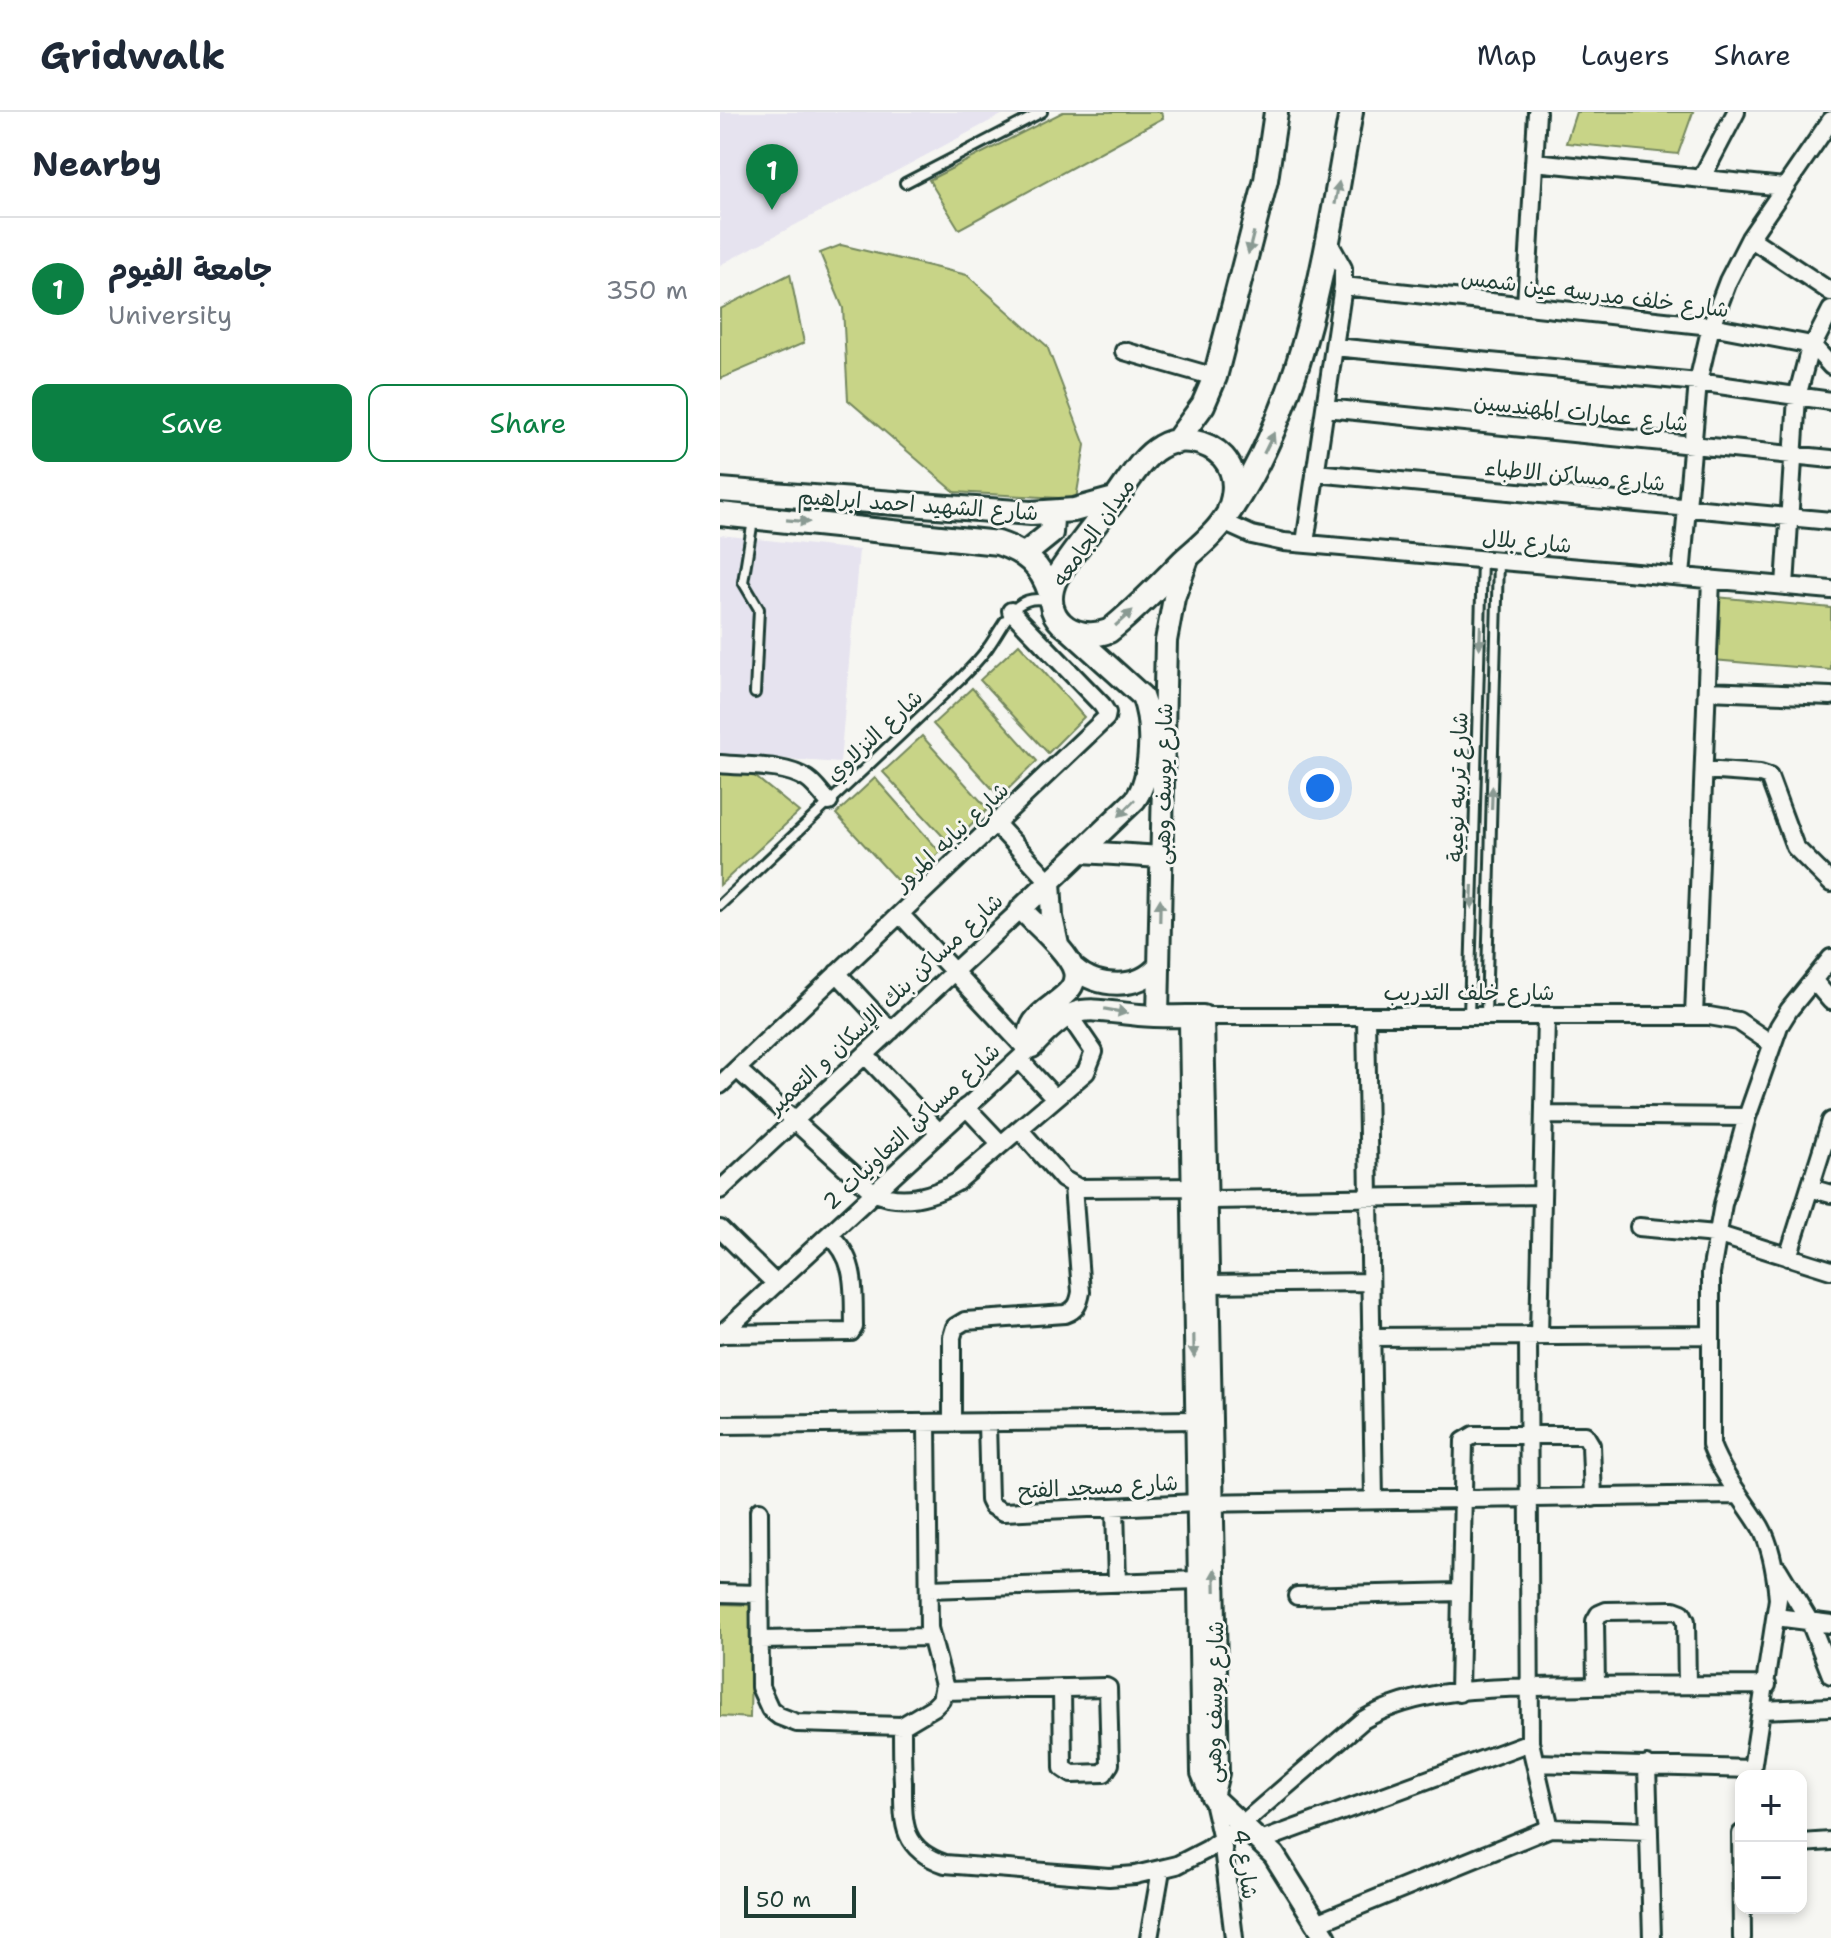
<!DOCTYPE html>
<meta charset="utf-8">
<style>
:root{--surface:#fff;--page:#f6f6f7;--text:#1f2937;--muted:#747a83;--line:#e0e1e3;--accent:#0b8043}
body{margin:0;font-family:"Shantell Sans","Playpen Sans Arabic",sans-serif;background:var(--page);color:var(--text)}
.controls{position:absolute;right:24px;bottom:24px;display:grid;overflow:hidden;border-radius:16px;box-shadow:0 4px 12px #0003}
.controls button{width:72px;height:72px;display:grid;place-items:center;padding:0;border:0;border-bottom:2px solid var(--line);background:var(--surface);color:var(--text);font:40px sans-serif}
.scale{position:absolute;left:24px;bottom:20px;width:112px;box-sizing:border-box;padding-left:8px;border:4px solid #1f3d34;border-top:0;font-size:22px;line-height:28px;white-space:nowrap;color:#1f3d34;-webkit-text-stroke:6px #f6f6f2;paint-order:stroke}
.you{position:absolute;left:600px;top:676px;width:28px;height:28px;margin:-20px;border:6px solid #fff;border-radius:50%;background:#1a73e8;box-shadow:0 0 0 12px #1a73e833}
.badge{display:grid;place-items:center;width:52px;height:52px;border-radius:50%;background:var(--accent);color:#fff;font-size:26px;font-weight:700}
.pin{position:absolute;translate:-50% -66px;filter:drop-shadow(0 2px 4px #0008)}
.pin::after{content:'';position:absolute;top:42px;width:28px;height:24px;background:inherit;clip-path:polygon(0 0,100% 0,50% 100%)}
.list{margin:0;padding:0;list-style:none}
h2{display:flex;justify-content:space-between;align-items:center;height:104px;margin:0;padding:0 32px;font-size:34px}
h2 small{font-size:26px;font-weight:400;color:var(--muted)}
.list li{display:grid;grid-template-columns:52px 1fr auto;gap:24px;align-items:center;box-sizing:border-box;height:144px;padding:0 32px;border-top:2px solid var(--line)}
.list b{display:block;font-size:30px;white-space:nowrap}
.list p{margin:0;font-size:26px;white-space:nowrap;color:var(--muted)}
.list em{font-size:26px;font-style:normal;color:var(--muted)}
.actions{display:flex;gap:16px;padding:24px 32px}
.actions a{flex:1;padding:18px 0;border:2px solid var(--accent);border-radius:16px;text-align:center;font-size:28px;color:var(--accent)}
.actions .main{background:var(--accent);color:#fff}
.map{position:relative;flex:none;width:1111px;height:1826px;overflow:hidden}
header{display:flex;align-items:center;gap:48px;box-sizing:border-box;height:112px;padding:0 40px;background:var(--surface);border-bottom:2px solid var(--line)}
header strong{font-size:38px}
nav{display:flex;gap:44px;margin-inline-start:auto;font-size:28px}
main{display:flex}
aside{flex:1;background:var(--surface)}
.map>svg:first-child{display:block}
</style>
<header>
<strong>Gridwalk</strong>
<nav><a>Map</a><a>Layers</a><a>Share</a></nav>
</header>
<main>
<aside>
<h2>Nearby<small></small></h2>
<ul class="list">
<li><span class="badge">1</span><div><b>جامعة الفيوم</b><p>University</p></div><em>350 m</em></li>
</ul>
<div class="actions"><a class="main">Save</a><a>Share</a></div>
</aside>
<div class="map">
<svg width="1111" height="1826" viewBox="0 0 1111 1826">
<rect width="100%" height="100%" fill="#f6f6f2"/>
<filter id="ink" filterUnits="userSpaceOnUse"><feTurbulence type="fractalNoise" baseFrequency=".0125" numOctaves="2"/><feDisplacementMap in="SourceGraphic" scale="16" xChannelSelector="R" yChannelSelector="G"/><feConvolveMatrix kernelMatrix="1 2 1 2 8 2 1 2 1" color-interpolation-filters="sRGB"/></filter>
<g filter="url(#ink)">
<path fill="#e6e3ef" d="M0,0H287L0,153Z
M0,423L139,438L120,651L0,642Z"/>
<path fill="#c8d487" stroke="#74885e" stroke-width="2" d="M343,0H441L443,6L239,117L209,68Z
M856,0H973L958,42L846,31Z
M121,133L247,163L327,234L365,333L356,387L235,380L128,288L123,196L100,141Z
M70,162L84,231L0,267V197Z
M996,485L1111,496V558L993,548Z
M299,532L364,605L328,641L260,568Z
M252,576L317,649L280,685L213,612Z
M202,624L268,697L231,733L163,660Z
M0,655L27,658L79,700L0,773Z
M155,666L220,740L183,775L116,702Z
M0,1492L32,1493L30,1606L0,1604Z"/>
<g fill="none" stroke-linecap="round" stroke-linejoin="round">
<g stroke="#1f3d34" stroke-width="14">
<path id="service" d="M185,71L322,0
M33,408L23,470L39,497L35,581
M0,793L240,567C250,557 261,546 269,534C286,510 295,479 329,489
M766,903L778,449
M749,904L762,448"/>
</g>
<g stroke="#1f3d34" stroke-width="22">
<path id="minor" d="M814,50L1064,75
M981,67L1016,0
M1030,126L1111,180
M623,174L991,214L1092,233L1111,254
M806,194L817,0
M614,235L978,270L1111,289
M404,239L495,265
M606,296L1111,347
M595,361L1111,409
M503,410L532,423L564,430L1111,478
M585,431L623,174V156L608,129
M961,464L978,270L991,214L1008,169L1030,126L1111,8
M1065,474L1077,285L1088,243L1111,198
M987,579L1111,584
M0,652C27,655 64,652 87,667C96,673 102,683 109,690
M984,658L1040,662L1049,665L1075,735L1111,771
M276,712L330,770
M180,802L308,939
M117,861L171,919
M1093,868L1111,889
M483,904H989L1018,909L1052,932
M646,904L654,1388
M974,904L991,467
M145,943L219,1020
M299,947L335,986
M17,957L153,1080C182,1093 211,1085 237,1070L366,960L374,940L348,902
M0,973L386,606L387,601L382,593L291,499
M246,995L281,1032
M824,1003L1027,1005
M299,1017L343,1067L359,1076L482,1075
M1090,1076L1111,1082
M0,1078L301,797
M488,1088L822,1083
M919,1115L996,1122L1111,1158
M0,1117L56,1172
M1068,1145L1111,1009
M489,1172L650,1170
M2,1222L131,1220L134,1215C133,1180 138,1147 109,1123
M0,1223L312,935
M808,1224L810,1630L830,1716
M819,1224L826,904
M651,1225L990,1223
M267,1310L269,1388L272,1394L283,1400L477,1391L1018,1383
M232,1311V1225L235,1215L245,1209L345,1202C356,1198 359,1192 361,1180L353,1074
M0,1313L475,1308
M395,1395L397,1471
M39,1399L40,1575L50,1597L59,1604L77,1611L182,1614L214,1595L221,1588L224,1573L209,1516L207,1311
M1058,1457L1090,1510L1111,1563
M209,1477L478,1468
M0,1481L39,1482
M577,1484L740,1480
M1056,1505L1111,1512
M40,1528L210,1525
M876,1574L875,1509L879,1502L886,1499L954,1498L962,1501L966,1509L967,1573
M224,1579L386,1575L388,1576L390,1652L384,1661L352,1662L343,1656L342,1576
M739,1581L744,1329L754,1323H865L871,1333L873,1386
M1043,1598L1111,1595
M182,1614C182,1633 182,1652 183,1671C183,1711 181,1737 225,1752L389,1765L415,1763L457,1753L488,1737L521,1713L643,1608C705,1571 799,1576 870,1574C929,1573 988,1573 1047,1573
M815,1651L1032,1657
M927,1653L932,1826
M1031,1664L1058,1487C1056,1463 1052,1435 1040,1414C1023,1387 1003,1364 991,1333V1161L1003,1092L1027,1005L1059,914L1069,898L1111,846
M492,1685L502,1728L514,1826
M1021,1722L1022,1826
M541,1729L810,1630
M1081,1731L1111,1729
M597,1811L830,1716L929,1719
M429,1826L441,1758"/>
</g>
<g stroke="#1f3d34" stroke-width="26">
<path id="tertiary" d="M363,740L441,745
M330,770L332,805L338,833
M354,856C377,876 418,879 439,853
M438,904L446,529L454,486L469,444
M470,910L482,1661L492,1685L554,1743L606,1826
M312,935C354,889 361,897 419,903C440,905 462,904 483,904L498,1661L492,1685
M312,935C296,896 362,891 354,859C349,840 315,812 301,797L415,688C432,665 433,611 422,584L349,518"/>
</g>
<g stroke="#1f3d34" stroke-width="28">
<path id="secondary" d="M456,330L483,293L495,265L546,68L556,0
M0,378L311,401L354,398L394,387
M509,398C516,380 517,361 503,345C488,329 460,323 440,335C422,345 408,370 396,386C375,413 354,438 336,466C318,504 352,532 389,519C416,498 440,472 464,448C477,436 493,424 503,409C587,290 606,140 631,0
M0,402L278,431C305,440 321,453 330,481
M305,442L331,421L332,407L325,401"/>
</g>
<use href="#service" stroke="#f6f6f2" stroke-width="8"/>
<use href="#minor" stroke="#f6f6f2" stroke-width="16"/>
<use href="#tertiary" stroke="#f6f6f2" stroke-width="20"/>
<use href="#secondary" stroke="#f6f6f2" stroke-width="22"/>
</g>
<defs><path id="oneway-solid" d="M-6-.8H1V-3.2L6.5 0L1 3.2V.8H-6Z" transform="scale(2)"/></defs>
<g fill="#8a9a93">
<use href="#oneway-solid" transform="translate(617 81) rotate(-80)"/>
<use href="#oneway-solid" transform="translate(531 131) rotate(104)"/>
<use href="#oneway-solid" transform="translate(549 331) rotate(-64)"/>
<use href="#oneway-solid" transform="translate(78 409) rotate(5)"/>
<use href="#oneway-solid" transform="translate(404 506) rotate(-42)"/>
<use href="#oneway-solid" transform="translate(760 525) rotate(92)"/>
<use href="#oneway-solid" transform="translate(772 686) rotate(-88)"/>
<use href="#oneway-solid" transform="translate(407 696) rotate(134)"/>
<use href="#oneway-solid" transform="translate(752 785) rotate(92)"/>
<use href="#oneway-solid" transform="translate(440 798) rotate(-89)"/>
<use href="#oneway-solid" transform="translate(396 899) rotate(10)"/>
<use href="#oneway-solid" transform="translate(474 1234) rotate(89)"/>
<use href="#oneway-solid" transform="translate(495 1468) rotate(-91)"/>
</g>
</g>
<g text-anchor="middle" stroke-width="6" stroke-linejoin="round" paint-order="stroke">
<g font-size="22" fill="#1f3d34" stroke="#f6f6f2">
<text transform="translate(875 181) rotate(7)" y="8">شارع خلف مدرسه عين شمس</text>
<text transform="translate(861 300) rotate(6)" y="8">شارع عمارات المهندسين</text>
<text transform="translate(855 363) rotate(5)" y="8">شارع مساكن الاطباء</text>
<text transform="translate(198 392) rotate(4)" y="8">شارع الشهيد احمد ابراهيم</text>
<text transform="translate(373 420) rotate(-55)" y="8">ميدان الجامعه</text>
<text transform="translate(807 429) rotate(5)" y="8">شارع بلال</text>
<text transform="translate(154 623) rotate(-43)" y="8">شارع النزلاوي</text>
<text transform="translate(443 672) rotate(-89)" y="8">شارع يوسف وهبى</text>
<text transform="translate(737 675) rotate(-88)" y="8">شارع تربيه نوعية</text>
<text transform="translate(231 724) rotate(-43)" y="8">شارع نيابه المرور</text>
<text x="749" y="888">شارع خلف التدريب</text>
<text transform="translate(165 891) rotate(-43)" y="8">شارع مساكن بنك الإسكان و التعمير</text>
<text transform="translate(191 1014) rotate(-43)" y="8">شارع مساكن التعاونيات 2</text>
<text transform="translate(378 1374) rotate(-3)" y="8">شارع مسجد الفتح</text>
<text transform="translate(494 1590) rotate(-89)" y="8">شارع يوسف وهبى</text>
<text transform="translate(526 1752) rotate(82)" y="8">شارع 4</text>
</g>
</g>
</svg>
<div class="controls">
<button>+</button>
<button>−</button>
</div>
<div class="scale">50 m</div>
<div class="you"></div>
<div class="pin badge" style="left:52px;top:98px">1</div>
</div>
</main>
